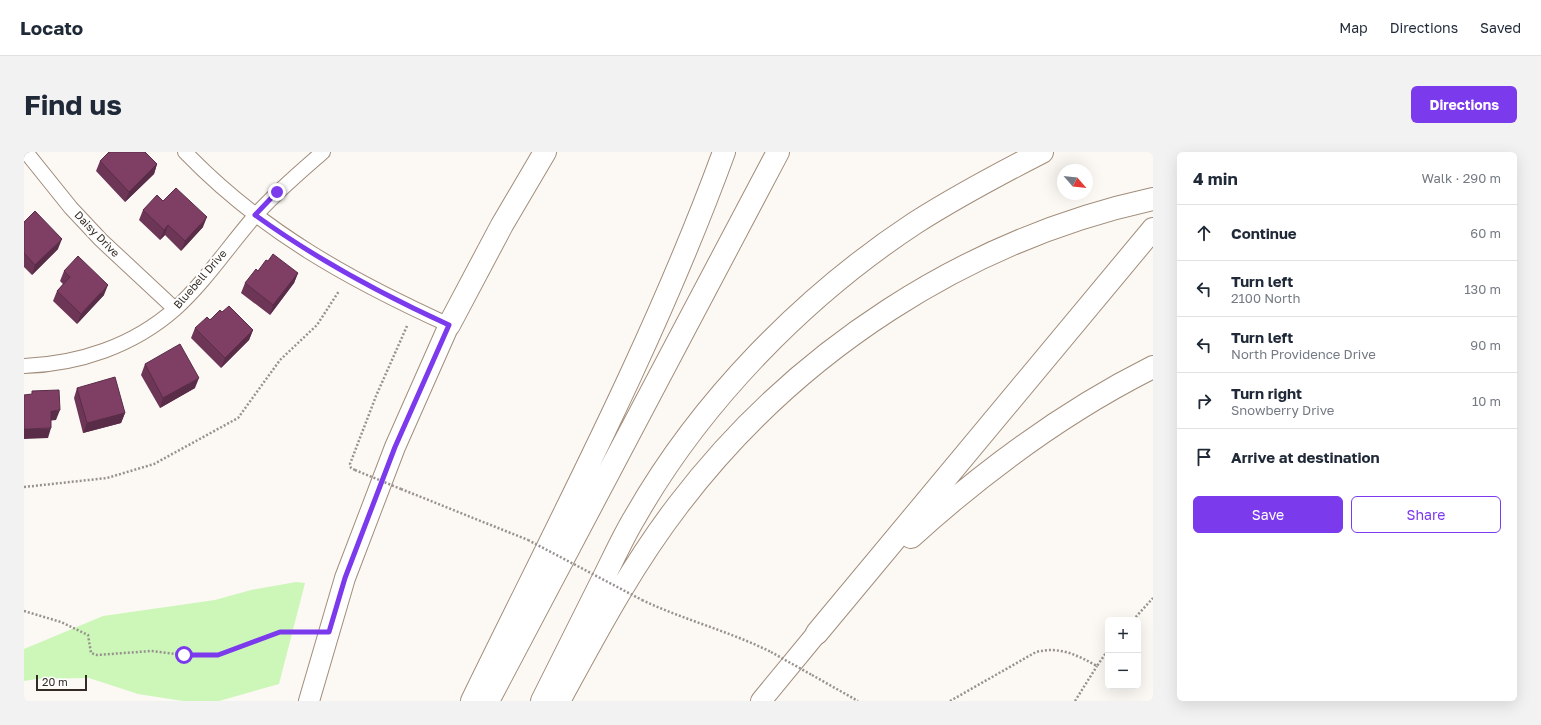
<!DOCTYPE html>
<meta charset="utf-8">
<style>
:root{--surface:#fff;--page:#f2f2f3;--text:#1f2937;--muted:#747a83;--line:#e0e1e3;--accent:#7c3aed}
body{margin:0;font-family:"Golos Text",sans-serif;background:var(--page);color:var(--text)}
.controls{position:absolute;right:12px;bottom:12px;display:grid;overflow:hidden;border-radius:6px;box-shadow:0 4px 16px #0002}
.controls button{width:36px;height:36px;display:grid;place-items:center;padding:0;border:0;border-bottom:1px solid var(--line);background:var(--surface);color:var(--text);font:20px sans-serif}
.compass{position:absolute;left:1033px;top:12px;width:36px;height:36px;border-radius:50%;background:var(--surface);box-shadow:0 4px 16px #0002;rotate:118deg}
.scale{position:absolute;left:12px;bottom:10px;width:51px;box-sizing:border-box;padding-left:4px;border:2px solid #332b24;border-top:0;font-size:11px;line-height:14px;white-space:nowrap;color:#332b24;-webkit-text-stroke:3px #fff;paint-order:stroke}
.stop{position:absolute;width:12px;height:12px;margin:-9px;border:3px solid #7c3aed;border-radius:50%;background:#fff}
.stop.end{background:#7c3aed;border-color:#fff;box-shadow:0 1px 4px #0008}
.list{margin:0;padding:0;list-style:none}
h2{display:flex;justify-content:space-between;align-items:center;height:52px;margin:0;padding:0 16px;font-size:17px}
h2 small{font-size:13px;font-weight:400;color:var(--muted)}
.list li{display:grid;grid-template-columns:26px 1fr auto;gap:12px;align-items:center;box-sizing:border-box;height:56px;padding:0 16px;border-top:1px solid var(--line)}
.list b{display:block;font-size:15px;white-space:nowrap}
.list p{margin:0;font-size:13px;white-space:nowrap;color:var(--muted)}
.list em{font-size:13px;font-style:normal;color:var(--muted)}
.actions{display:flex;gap:8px;padding:12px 16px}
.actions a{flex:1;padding:9px 0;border:1px solid var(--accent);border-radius:6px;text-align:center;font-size:14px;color:var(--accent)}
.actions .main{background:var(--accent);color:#fff}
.icon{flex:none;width:22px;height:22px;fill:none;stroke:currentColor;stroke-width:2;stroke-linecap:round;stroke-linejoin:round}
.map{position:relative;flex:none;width:1129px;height:549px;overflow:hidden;border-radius:6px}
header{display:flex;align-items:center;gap:24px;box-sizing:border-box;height:56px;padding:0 20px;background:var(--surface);border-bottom:1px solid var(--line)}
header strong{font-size:19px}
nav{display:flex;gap:22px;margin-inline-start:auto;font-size:14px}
.intro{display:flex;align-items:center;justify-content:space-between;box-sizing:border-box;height:96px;padding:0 24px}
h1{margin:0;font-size:28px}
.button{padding:10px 18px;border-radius:6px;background:var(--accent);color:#fff;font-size:14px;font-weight:700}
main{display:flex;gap:24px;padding:0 24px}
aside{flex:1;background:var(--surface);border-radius:6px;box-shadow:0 4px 16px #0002}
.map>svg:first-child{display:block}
</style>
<header>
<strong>Locato</strong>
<nav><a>Map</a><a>Directions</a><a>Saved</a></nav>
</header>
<div class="intro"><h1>Find us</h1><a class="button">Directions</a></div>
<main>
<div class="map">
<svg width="1129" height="549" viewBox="0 0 1129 549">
<rect width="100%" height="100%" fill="#fcf8f4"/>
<path fill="#ccf7b9" d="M272,430L281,431L255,532L195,549H159L114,542L65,526L12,527L0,529V497L79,464L191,448L227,438Z"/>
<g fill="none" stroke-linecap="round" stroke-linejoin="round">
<g stroke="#a18d7b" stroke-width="16">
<path id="street" d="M2,0L47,56L77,88L151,157
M161,0C237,79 326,128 425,173
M0,214C55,212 109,194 151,157C181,130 204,95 230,65C251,41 275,21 299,0"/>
</g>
<g stroke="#a18d7b" stroke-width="22">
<path id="secondary" d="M285,549L321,426L371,295L425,173
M737,549L793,481"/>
</g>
<g stroke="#a18d7b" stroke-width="24">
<path id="highway" d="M425,173L478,73L521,0
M887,385C960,319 1041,259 1129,215
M793,481L1129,77
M448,549C536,368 631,189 700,0
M464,549L754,0
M518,549C539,507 560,465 581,423C591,403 600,383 611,365C677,249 780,144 891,71C932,45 975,22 1018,0
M535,549C572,481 608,413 655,352C771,200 941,88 1129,47"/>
</g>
<path stroke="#98928d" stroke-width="2.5" stroke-dasharray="2 2" stroke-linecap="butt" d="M331,318L327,316L326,312L352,244L383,174
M0,335L83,326L130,312L214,266L256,208L293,173L315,139
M377,337L504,388
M618,448C660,468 705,479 747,500
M0,459L37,470L64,483L67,501L73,503L127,499L160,503H194L255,480H287
M1109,468L1129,446
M788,523L834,549
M926,549L1012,500C1036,494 1053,503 1073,514L1084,498
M1051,549L1073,514"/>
<use href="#street" stroke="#fff" stroke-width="14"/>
<use href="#secondary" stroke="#fff" stroke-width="20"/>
<use href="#highway" stroke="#fff" stroke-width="22"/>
<path stroke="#98928d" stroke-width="2.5" stroke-dasharray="2 2" stroke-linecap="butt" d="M331,318L377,337
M504,388L618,448
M747,500L788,523"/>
</g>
<path fill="#6d3657" d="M76,9L133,12L130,22L101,50L72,19Z
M139,49L179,75L157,99L141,83L136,88L115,68L119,58Z
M0,70L34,97L8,123L0,115Z
M244,109L274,121L270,131L246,163L217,141L221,131Z
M40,119L80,143L53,172L29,149L33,139L39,132L36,129Z
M198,160L229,178L225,188L197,216L167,186L171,176Z
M121,212L171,236L136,256L117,223Z
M53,236L101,261L97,271L59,281L50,246Z"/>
<path fill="#592c47" d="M133,12L130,22L101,50L105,40Z
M183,65L179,75L157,99L161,89Z
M144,73L141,83L136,88L140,78Z
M38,87L34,97L8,123L11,113Z
M274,121L270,131L246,163L249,153Z
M84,133L80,143L53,172L57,162Z
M229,178L225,188L197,216L201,206Z
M175,226L171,236L136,256L139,246Z
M36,258L32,268L23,269L27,259Z
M101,261L97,271L59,281L63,271Z
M27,276L24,286L0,287V277Z"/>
<path fill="#7f3f65" stroke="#592c47" d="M85,0H121L133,12L105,40L76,9Z
M152,36L183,65L161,89L144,73L140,78L119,58L133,43L139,49Z
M11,59L38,87L11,113L0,101V70Z
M249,102L274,121L249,153L221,131L232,117L234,119L242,108L244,109Z
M54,104L84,133L57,162L33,139L46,125L40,119Z
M205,154L229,178L201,206L171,176L183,165L186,168L196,158L198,160Z
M156,192L175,226L139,246L121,212Z
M91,225L101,261L63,271L53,236Z
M35,238L36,258L27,259V276L0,277V243L8,242V239Z"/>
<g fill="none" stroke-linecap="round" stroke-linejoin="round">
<path stroke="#7c3aed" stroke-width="5" d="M160,503H194L256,480H305L321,426L371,295L425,173C357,142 292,107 231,63L253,40"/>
</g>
<g text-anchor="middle" stroke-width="4" stroke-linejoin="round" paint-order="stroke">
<g font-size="11" fill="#332b24" stroke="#fff">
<text transform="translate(73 82) rotate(46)" y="4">Daisy Drive</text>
<text transform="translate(176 127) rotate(-49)" y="4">Bluebell Drive</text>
</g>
</g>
</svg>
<div class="controls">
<button>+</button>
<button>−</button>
</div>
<svg class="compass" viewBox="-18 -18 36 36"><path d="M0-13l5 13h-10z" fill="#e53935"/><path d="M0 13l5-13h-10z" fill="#747a83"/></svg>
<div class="scale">20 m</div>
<div class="stop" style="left:160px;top:503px"></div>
<div class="stop end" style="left:253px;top:40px"></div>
</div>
<aside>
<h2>4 min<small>Walk · 290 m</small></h2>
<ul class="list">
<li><svg class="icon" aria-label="ahead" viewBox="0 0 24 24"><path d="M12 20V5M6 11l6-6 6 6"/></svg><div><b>Continue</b></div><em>60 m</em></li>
<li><svg class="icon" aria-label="left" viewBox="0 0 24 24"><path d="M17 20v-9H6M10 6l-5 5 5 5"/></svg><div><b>Turn left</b><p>2100 North</p></div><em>130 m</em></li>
<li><svg class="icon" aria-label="left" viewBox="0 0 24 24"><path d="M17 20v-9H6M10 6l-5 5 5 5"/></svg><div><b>Turn left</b><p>North Providence Drive</p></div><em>90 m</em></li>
<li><svg class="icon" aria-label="right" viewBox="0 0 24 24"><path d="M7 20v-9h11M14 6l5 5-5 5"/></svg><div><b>Turn right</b><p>Snowberry Drive</p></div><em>10 m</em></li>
<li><svg class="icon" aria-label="arrive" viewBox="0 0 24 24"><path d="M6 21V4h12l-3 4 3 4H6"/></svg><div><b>Arrive at destination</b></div></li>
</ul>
<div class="actions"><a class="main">Save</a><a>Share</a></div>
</aside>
</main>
